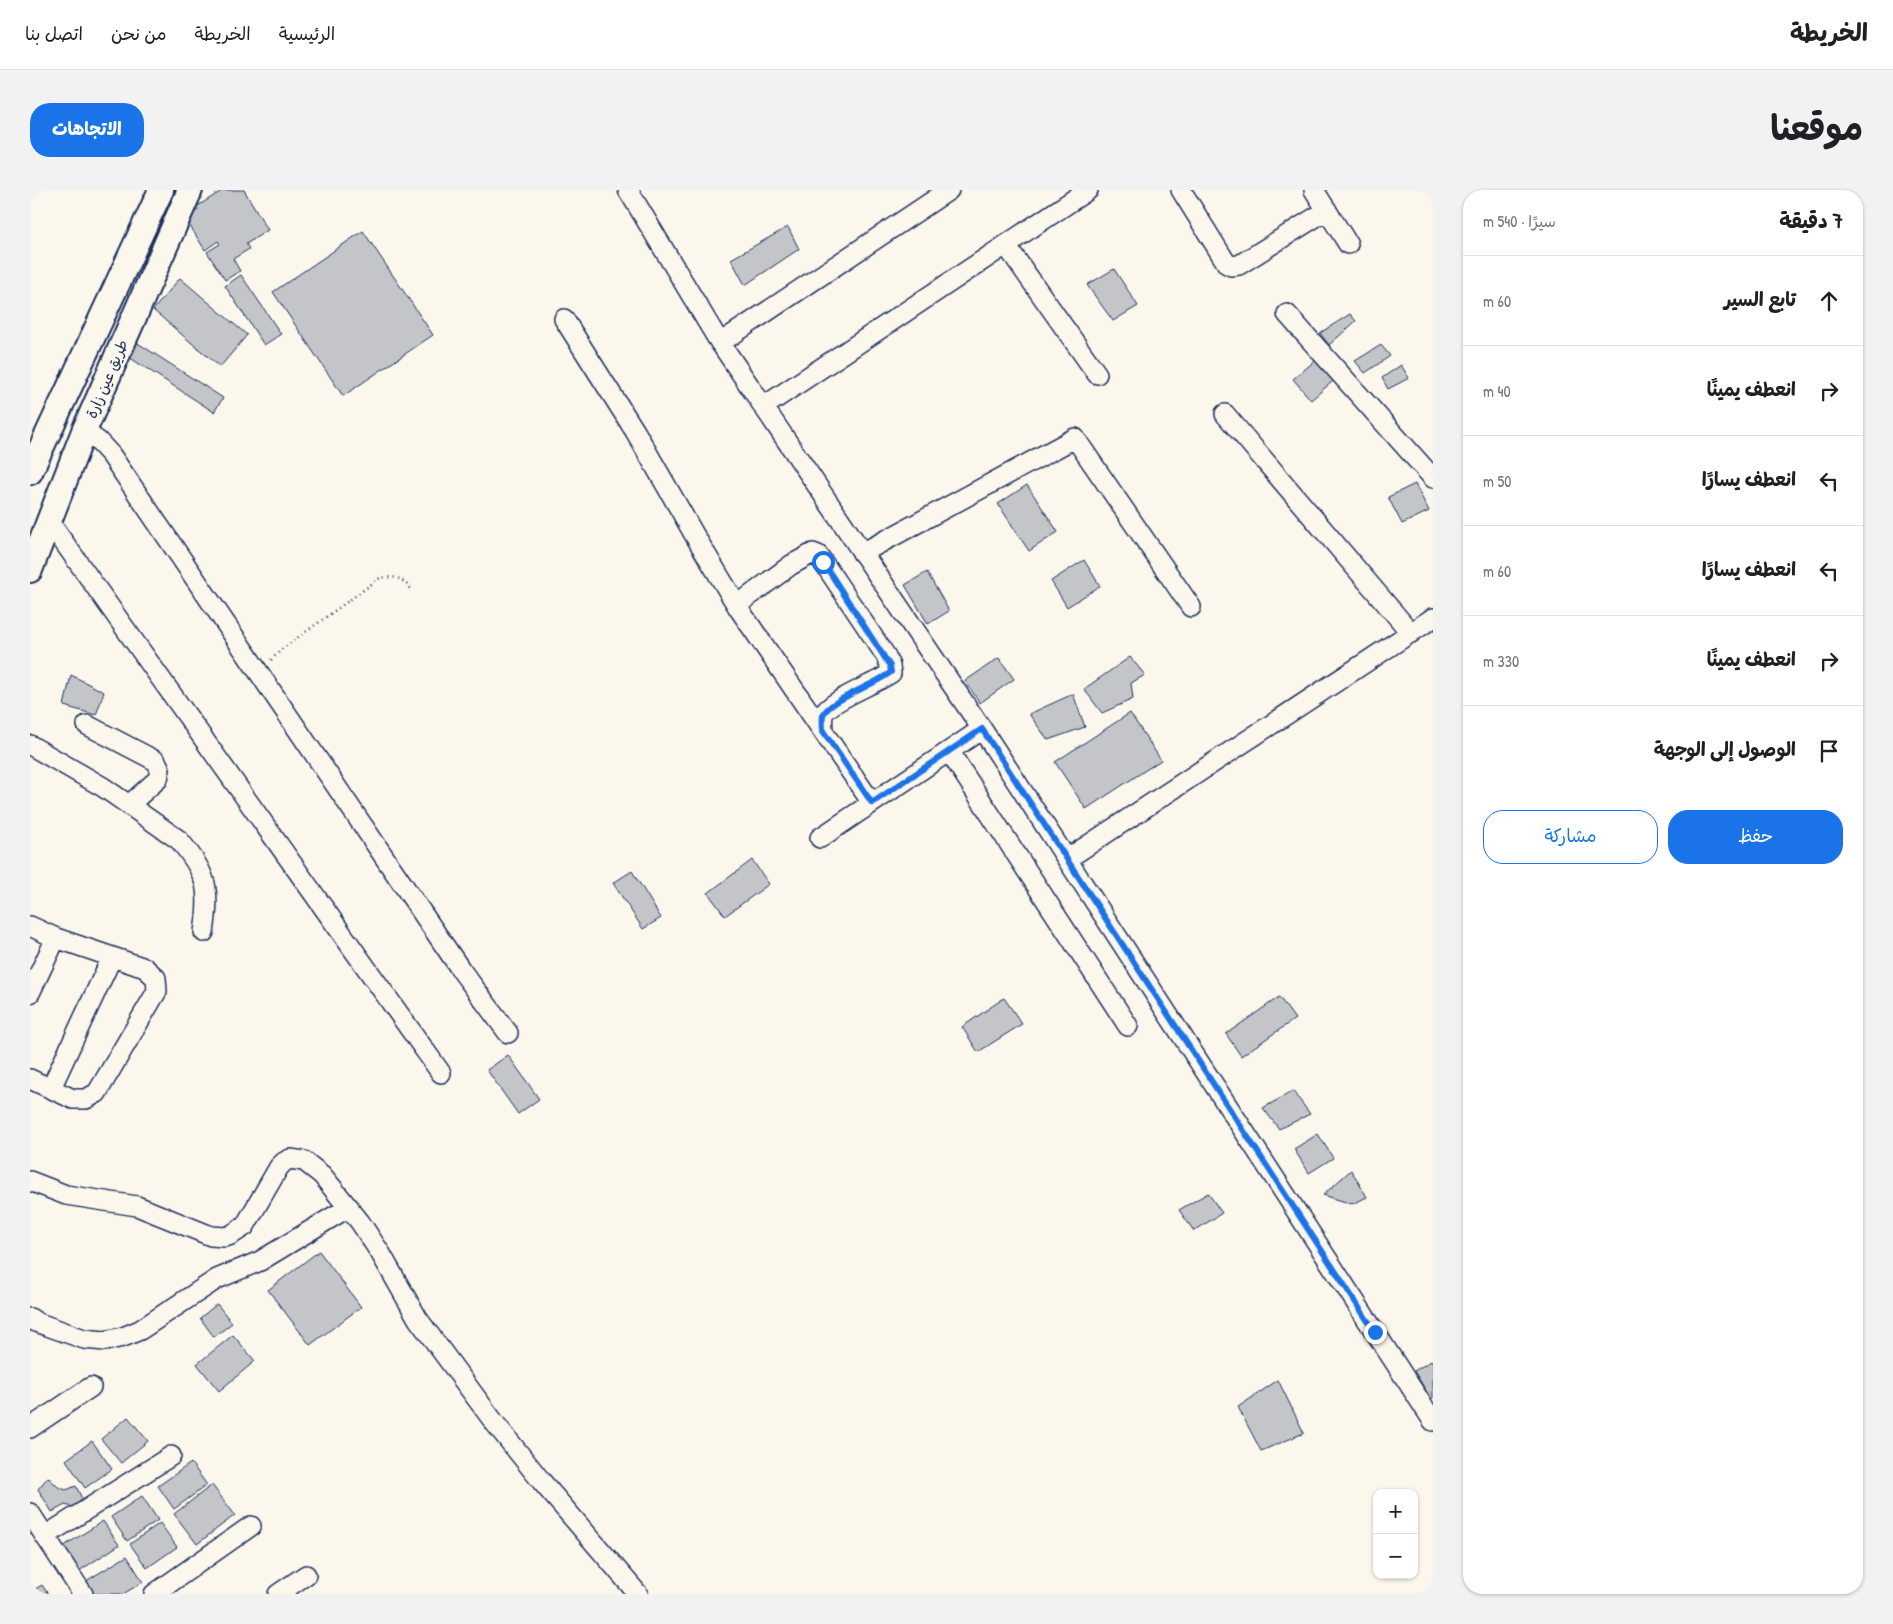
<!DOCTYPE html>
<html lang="ar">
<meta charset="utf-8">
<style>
:root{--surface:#fff;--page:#f2f2f2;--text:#202124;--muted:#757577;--line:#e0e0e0;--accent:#1a73e8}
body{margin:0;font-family:"Patrick Hand","Playpen Sans Arabic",sans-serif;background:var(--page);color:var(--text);direction:rtl}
.controls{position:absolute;right:15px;bottom:15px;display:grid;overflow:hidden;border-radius:10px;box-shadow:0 1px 4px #0004}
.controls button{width:45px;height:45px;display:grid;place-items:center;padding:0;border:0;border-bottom:1px solid var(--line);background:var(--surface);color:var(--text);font:25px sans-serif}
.stop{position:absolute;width:15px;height:15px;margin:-11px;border:4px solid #1a73e8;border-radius:50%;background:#fff}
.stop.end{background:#1a73e8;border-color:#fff;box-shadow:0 1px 5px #0008}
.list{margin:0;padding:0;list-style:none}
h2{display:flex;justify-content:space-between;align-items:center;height:65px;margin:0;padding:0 20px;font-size:21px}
h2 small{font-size:16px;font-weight:400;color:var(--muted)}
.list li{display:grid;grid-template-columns:32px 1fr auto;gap:15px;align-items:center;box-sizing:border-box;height:90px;padding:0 20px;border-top:1px solid var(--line)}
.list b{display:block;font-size:19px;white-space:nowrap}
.list em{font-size:16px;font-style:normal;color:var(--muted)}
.actions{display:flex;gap:10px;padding:15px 20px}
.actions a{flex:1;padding:11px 0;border:1px solid var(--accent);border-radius:20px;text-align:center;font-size:18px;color:var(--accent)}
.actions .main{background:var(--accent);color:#fff}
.icon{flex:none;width:28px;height:28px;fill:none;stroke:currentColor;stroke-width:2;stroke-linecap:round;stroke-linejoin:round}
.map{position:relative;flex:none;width:1403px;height:1404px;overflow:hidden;direction:ltr;border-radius:20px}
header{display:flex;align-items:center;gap:30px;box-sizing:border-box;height:70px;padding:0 25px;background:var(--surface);border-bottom:1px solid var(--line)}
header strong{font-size:24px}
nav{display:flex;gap:28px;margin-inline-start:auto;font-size:18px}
.intro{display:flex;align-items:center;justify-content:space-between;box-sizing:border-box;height:120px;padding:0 30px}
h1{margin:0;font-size:35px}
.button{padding:12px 22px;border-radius:20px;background:var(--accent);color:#fff;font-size:18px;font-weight:700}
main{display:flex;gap:30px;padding:0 30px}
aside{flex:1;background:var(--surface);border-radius:20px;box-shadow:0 1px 4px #0004}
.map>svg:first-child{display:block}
</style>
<header>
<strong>الخريطة</strong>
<nav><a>الرئيسية</a><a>الخريطة</a><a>من نحن</a><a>اتصل بنا</a></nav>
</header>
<div class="intro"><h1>موقعنا</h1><a class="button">الاتجاهات</a></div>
<main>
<aside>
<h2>7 دقيقة<small>سيرًا · 540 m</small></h2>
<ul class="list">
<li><svg class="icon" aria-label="ahead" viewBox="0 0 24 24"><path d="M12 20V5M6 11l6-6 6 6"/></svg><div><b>تابع السير</b></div><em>60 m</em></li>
<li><svg class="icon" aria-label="right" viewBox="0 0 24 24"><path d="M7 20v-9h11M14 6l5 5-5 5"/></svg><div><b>انعطف يمينًا</b></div><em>40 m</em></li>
<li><svg class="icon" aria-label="left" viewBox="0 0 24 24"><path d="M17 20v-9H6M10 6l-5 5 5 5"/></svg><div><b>انعطف يسارًا</b></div><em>50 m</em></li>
<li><svg class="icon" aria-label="left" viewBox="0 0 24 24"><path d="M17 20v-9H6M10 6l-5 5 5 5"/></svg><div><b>انعطف يسارًا</b></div><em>60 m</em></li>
<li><svg class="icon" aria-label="right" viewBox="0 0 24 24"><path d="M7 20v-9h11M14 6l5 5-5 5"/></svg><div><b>انعطف يمينًا</b></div><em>330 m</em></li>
<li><svg class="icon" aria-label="arrive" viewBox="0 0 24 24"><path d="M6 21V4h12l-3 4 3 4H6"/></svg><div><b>الوصول إلى الوجهة</b></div></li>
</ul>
<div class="actions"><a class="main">حفظ</a><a>مشاركة</a></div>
</aside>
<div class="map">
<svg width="1403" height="1404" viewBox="0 0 1403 1404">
<rect width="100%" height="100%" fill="#fbf7ec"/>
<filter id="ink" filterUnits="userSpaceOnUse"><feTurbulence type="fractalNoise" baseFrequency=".02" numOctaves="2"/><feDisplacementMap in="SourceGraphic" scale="10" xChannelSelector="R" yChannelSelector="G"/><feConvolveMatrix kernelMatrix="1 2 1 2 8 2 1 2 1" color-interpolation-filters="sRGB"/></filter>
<g filter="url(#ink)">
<path fill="#c3c5c9" stroke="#1b2f5e" d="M193,0H214L238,40L216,54L219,59L203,69L210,81L195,90L177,62L190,54L188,51L175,60L155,28L168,20L166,17Z
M758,37L769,59L715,95L701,69Z
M333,41L403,145L313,206L243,102Z
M1084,79L1108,116L1083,131L1057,95Z
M211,85L251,144L234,155L195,96Z
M150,88L217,145L190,177L123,120Z
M1320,124L1326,131L1299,155L1290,143Z
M103,150L193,208L184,222L94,164Z
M1351,155L1360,166L1335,183L1325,171Z
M1286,170L1303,191L1281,210L1263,189Z
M1371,175L1379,188L1358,199L1352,188Z
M1385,294L1399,321L1372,334L1358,307Z
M997,295L1028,342L999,361L968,314Z
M1054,370L1070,396L1037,417L1021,391Z
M897,382L919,421L898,434L875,395Z
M1100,467L1115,485L1101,493L1103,509L1072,523L1054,499Z
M969,468L984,489L950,513L935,491Z
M41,485L74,502L66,525L34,516Z
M1043,504L1055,537L1018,550L999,524Z
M1100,523L1131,570L1056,619L1025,572Z
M722,670L739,694L695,726L678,703Z
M602,681L631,728L613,739L583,693Z
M1249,807L1265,829L1211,866L1196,844Z
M974,808L992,834L948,862L932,837Z
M478,865L509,909L488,924L457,880Z
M1263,901L1280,924L1249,939L1233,918Z
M1288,944L1303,968L1279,983L1264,959Z
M1321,980L1337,1007L1322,1014L1293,1005Z
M1178,1003L1192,1023L1164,1041L1149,1020Z
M289,1061L331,1117L280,1155L238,1100Z
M187,1114L202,1133L184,1147L170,1128Z
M203,1145L225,1171L189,1201L167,1174Z
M1403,1170V1208L1401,1209L1384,1181Z
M1248,1190L1274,1243L1231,1261L1208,1217Z
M98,1227L118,1251L91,1273L71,1249Z
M62,1251L82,1279L55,1298L36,1270Z
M161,1273L177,1295L144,1319L128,1296Z
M18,1287L28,1297L36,1300L46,1296L54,1313L45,1318L35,1315L22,1322L8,1299Z
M182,1295L205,1325L167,1354L144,1324Z
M112,1306L128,1330L97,1351L81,1327Z
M73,1331L89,1355L49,1381L34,1356Z
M130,1333L147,1357L117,1378L100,1354Z
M97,1366L113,1392L93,1404H64L56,1391Z
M12,1395L18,1404H0V1398L2,1401Z"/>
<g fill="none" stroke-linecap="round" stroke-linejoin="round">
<g stroke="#1b2f5e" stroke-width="22">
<path id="minor" d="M598,0L687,148L952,539L1403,1231
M1151,0L1197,74L1201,76L1209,75L1297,20
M1284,0L1318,54
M976,55L1067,184
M1257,124L1403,288
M534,129L605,241L665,346L709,419L842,613
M690,153L919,0
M733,217L1058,0
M1195,224L1381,443
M54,241L68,251L81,265L431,780L478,843
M18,330L411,883
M832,363L1045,248L1161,417
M706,413L714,410L761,375L783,363L788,365L793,372L856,466L860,476L861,483C847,493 798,511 793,525C792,530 793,536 793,541
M57,535L126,571L130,579L128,589L100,614
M0,555L73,597L149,650C177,683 181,699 174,742
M919,561L1098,836
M790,648L952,539
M1037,669L1403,428
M0,736L26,748L115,778L126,788L127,801L67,903L56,909H43L0,889
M0,803L26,748
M21,898L82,767
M0,991L36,1005L107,1016L181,1046L195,1047L201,1045L215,1036L249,977L254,972L260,969L274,971L292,985L330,1032L351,1064L388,1129L464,1232L512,1292L608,1404
M0,1128L6,1132L54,1149L75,1151L93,1147L110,1140L187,1089L230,1071L319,1017
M0,1238L61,1197
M0,1323L53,1404
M15,1346L141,1266
M124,1404L221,1336
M248,1404L276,1385"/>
</g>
<g stroke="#1b2f5e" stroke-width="28">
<path id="major" d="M0,282L131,0
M0,380L54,241L160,0"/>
</g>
<path stroke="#1b2f5e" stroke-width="2.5" stroke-dasharray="1 4" stroke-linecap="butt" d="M241,470L252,459L350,388C367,386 370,387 382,400"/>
<use href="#minor" stroke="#fbf7ec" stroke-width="19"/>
<use href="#major" stroke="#fbf7ec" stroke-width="24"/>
</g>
</g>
<g fill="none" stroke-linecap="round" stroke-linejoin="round" filter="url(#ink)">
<path stroke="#1a73e8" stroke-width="6" d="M793,372L860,476L861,482C847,494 799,510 793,525C792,530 793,536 793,541L842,613L952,539L1345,1142"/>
</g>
<g text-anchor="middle" stroke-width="5" stroke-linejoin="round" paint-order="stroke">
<g font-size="15" fill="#1b2f5e" stroke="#fbf7ec">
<text transform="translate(77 189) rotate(-67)" y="5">طريق عين زارة</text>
</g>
</g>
</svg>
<div class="controls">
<button>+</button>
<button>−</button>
</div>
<div class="stop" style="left:793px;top:372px"></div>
<div class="stop end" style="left:1345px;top:1142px"></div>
</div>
</main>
